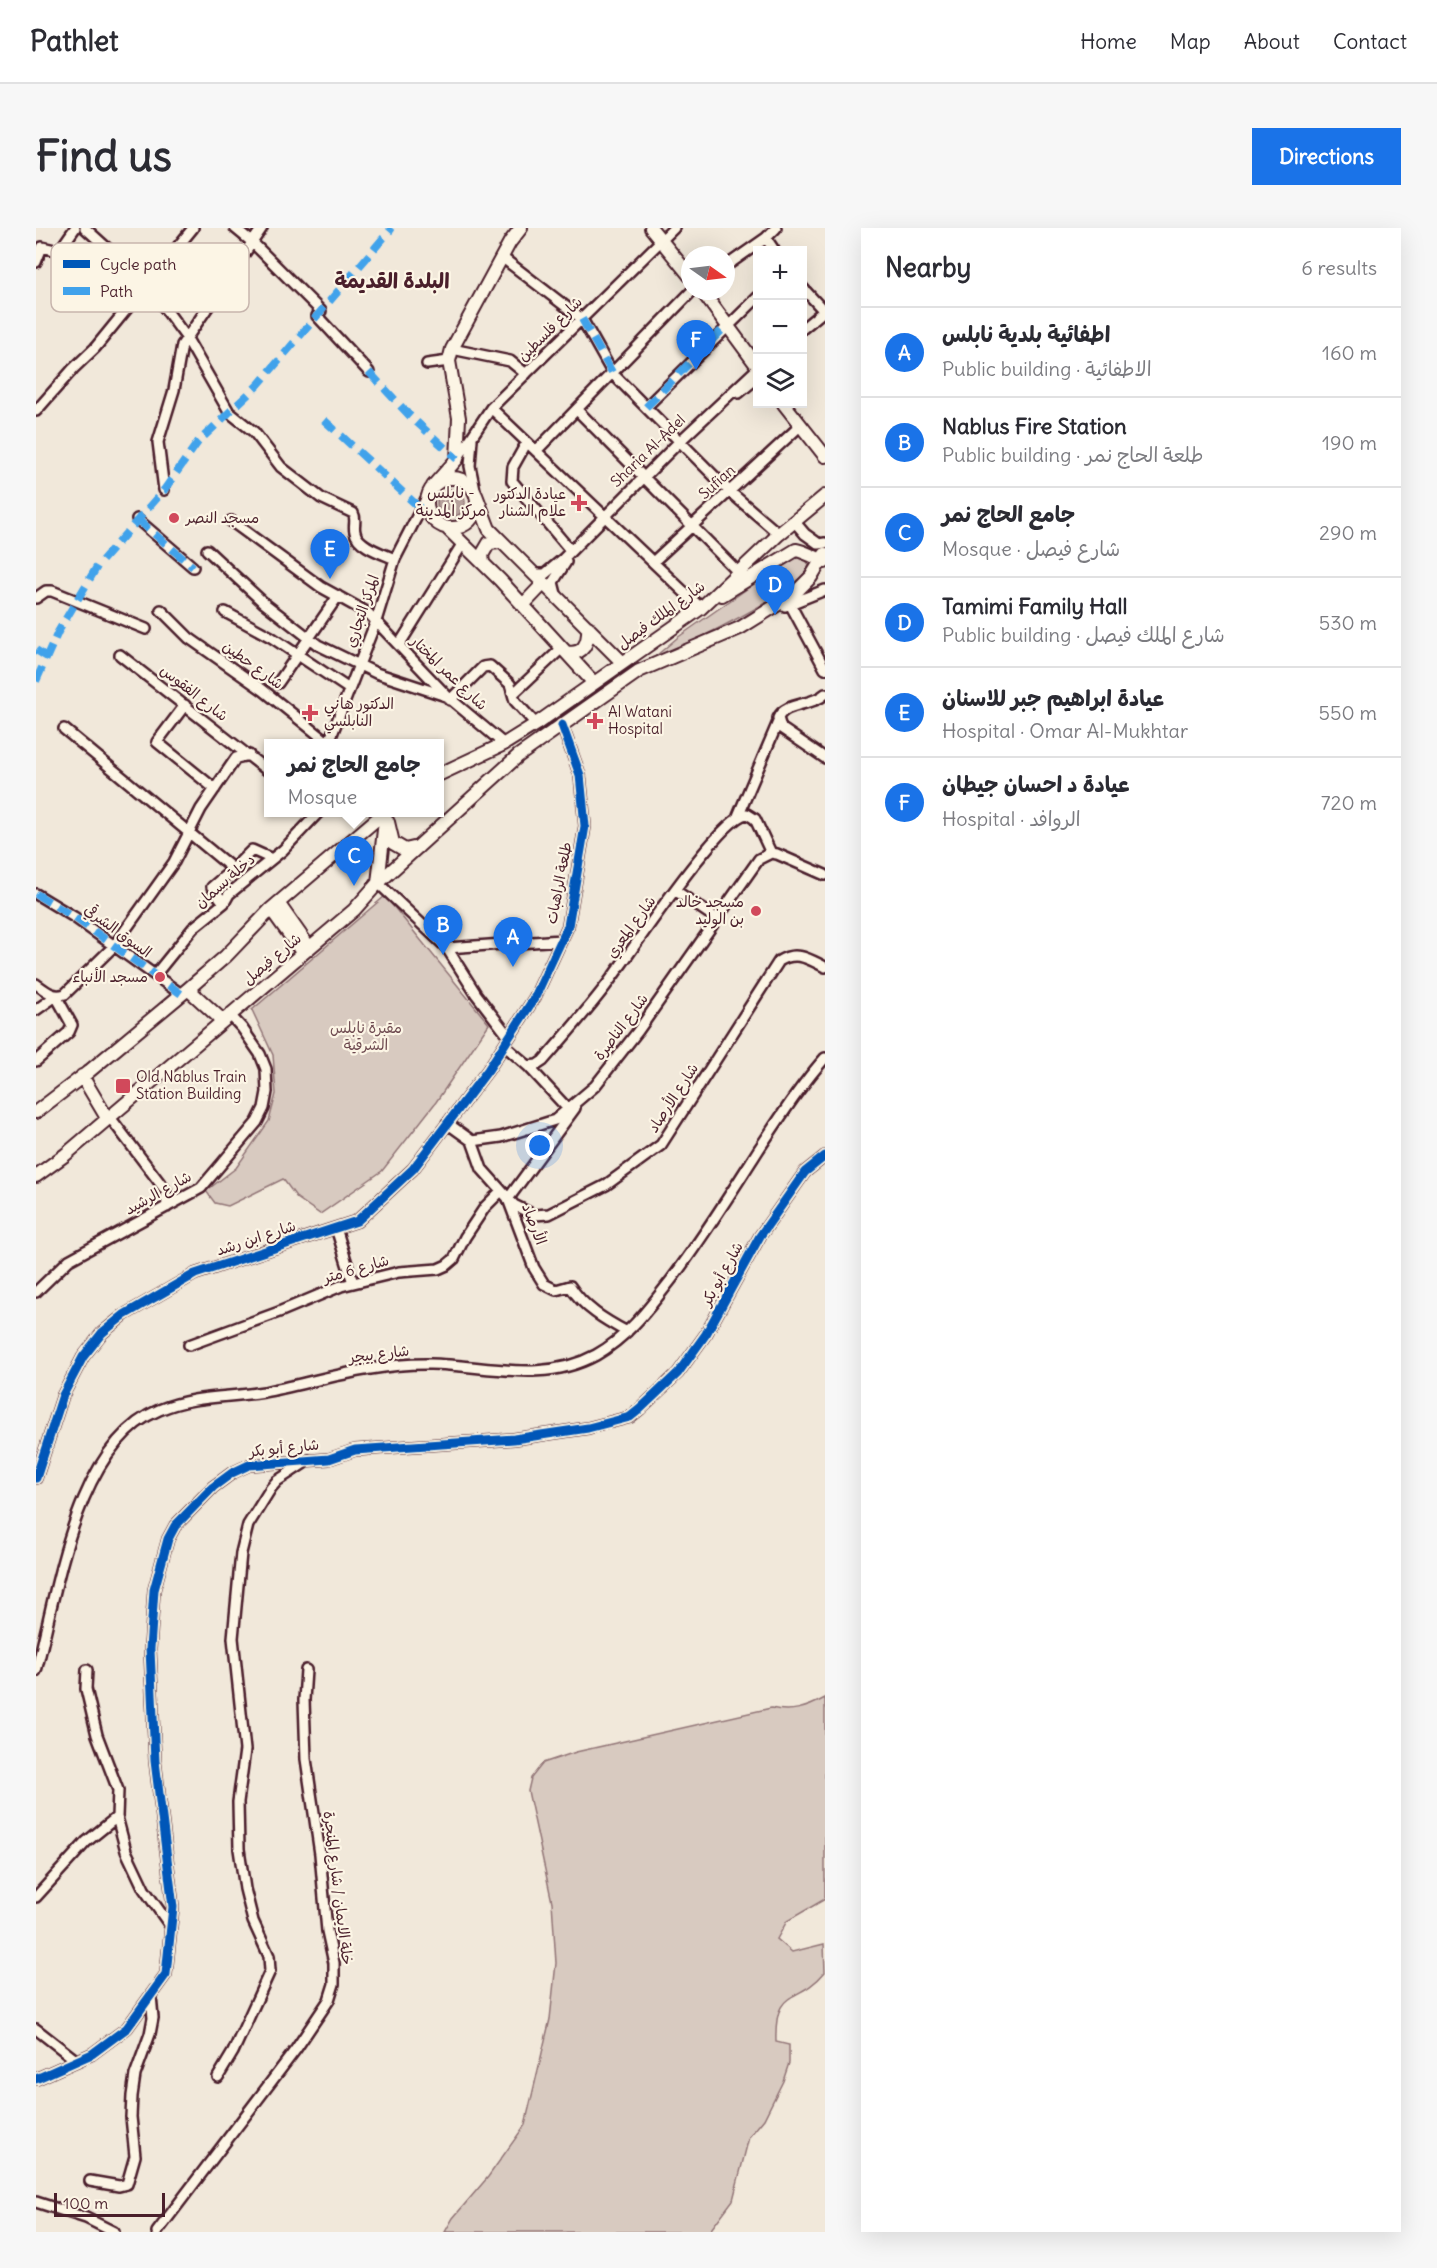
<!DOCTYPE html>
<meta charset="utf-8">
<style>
:root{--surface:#fff;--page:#f7f7f7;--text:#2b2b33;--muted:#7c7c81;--line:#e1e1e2;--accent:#1a73e8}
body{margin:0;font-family:Delius,"Playpen Sans Arabic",sans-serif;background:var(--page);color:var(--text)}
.controls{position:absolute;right:18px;top:18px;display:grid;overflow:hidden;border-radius:0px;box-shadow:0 6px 24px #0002}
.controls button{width:54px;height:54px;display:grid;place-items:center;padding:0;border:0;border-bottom:2px solid var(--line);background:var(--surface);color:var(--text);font:30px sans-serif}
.compass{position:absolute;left:645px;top:18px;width:54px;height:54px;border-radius:50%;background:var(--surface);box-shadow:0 6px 24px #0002;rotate:104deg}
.scale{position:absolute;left:18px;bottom:15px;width:111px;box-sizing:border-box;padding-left:6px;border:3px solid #4a1f2b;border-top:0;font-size:16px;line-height:21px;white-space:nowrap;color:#4a1f2b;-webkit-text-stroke:4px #fcf5e5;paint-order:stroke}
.you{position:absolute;left:504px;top:918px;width:21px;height:21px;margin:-15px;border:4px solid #fff;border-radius:50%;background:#1a73e8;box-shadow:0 0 0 9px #1a73e833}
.badge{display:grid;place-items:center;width:39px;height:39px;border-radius:50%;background:var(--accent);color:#fff;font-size:20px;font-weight:700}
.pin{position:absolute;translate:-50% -50px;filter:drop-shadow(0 2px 3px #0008)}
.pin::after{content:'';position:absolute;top:32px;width:21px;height:18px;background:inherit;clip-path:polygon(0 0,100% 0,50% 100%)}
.popup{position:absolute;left:228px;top:511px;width:180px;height:78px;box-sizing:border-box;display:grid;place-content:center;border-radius:0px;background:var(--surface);filter:drop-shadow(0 2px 4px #0005);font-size:20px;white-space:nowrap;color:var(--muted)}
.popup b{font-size:22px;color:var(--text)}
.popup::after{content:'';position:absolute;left:50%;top:100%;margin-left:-12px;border:12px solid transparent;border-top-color:var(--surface)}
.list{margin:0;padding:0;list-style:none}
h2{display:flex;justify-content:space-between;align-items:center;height:78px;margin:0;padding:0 24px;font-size:26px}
h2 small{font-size:20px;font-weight:400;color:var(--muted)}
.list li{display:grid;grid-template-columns:39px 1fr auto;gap:18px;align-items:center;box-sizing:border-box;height:90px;padding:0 24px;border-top:2px solid var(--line)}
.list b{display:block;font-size:22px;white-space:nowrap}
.list p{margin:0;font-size:20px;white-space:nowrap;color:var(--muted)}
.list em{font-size:20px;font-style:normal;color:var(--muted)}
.icon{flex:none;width:33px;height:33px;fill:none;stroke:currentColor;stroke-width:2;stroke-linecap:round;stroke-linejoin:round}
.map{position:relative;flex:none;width:789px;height:2004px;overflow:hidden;border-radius:0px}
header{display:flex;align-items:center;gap:36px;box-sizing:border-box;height:84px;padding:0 30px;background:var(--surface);border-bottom:2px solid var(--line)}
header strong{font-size:28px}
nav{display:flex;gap:33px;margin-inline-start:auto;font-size:21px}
.intro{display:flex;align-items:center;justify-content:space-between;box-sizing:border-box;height:144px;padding:0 36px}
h1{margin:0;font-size:42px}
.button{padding:15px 27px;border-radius:0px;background:var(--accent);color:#fff;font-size:21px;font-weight:700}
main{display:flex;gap:36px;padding:0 36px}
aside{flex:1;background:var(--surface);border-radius:0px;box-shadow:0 6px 24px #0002}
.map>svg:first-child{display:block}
</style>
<header>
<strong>Pathlet</strong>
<nav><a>Home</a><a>Map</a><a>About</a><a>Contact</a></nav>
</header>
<div class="intro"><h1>Find us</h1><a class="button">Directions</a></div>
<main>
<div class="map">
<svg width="789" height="2004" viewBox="0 0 789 2004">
<rect width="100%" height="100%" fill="#f1e8da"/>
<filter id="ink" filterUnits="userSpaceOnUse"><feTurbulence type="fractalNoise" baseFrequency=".0167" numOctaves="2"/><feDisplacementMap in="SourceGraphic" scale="12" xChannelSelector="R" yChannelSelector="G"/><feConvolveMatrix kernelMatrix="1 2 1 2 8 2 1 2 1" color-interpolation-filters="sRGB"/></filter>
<g filter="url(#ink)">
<path fill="#d8cac0" stroke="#917476" stroke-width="1.5" d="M759,327H767L773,337C768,363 641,421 614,433L641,410Z
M349,668L453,796L400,874L346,943L284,986L261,970L247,951L192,978L179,975L170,963L200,940L233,893L240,866L237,827L216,782Z
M789,1470V1671L751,1693L741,1711L756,1724L788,1716L789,1744C761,1778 738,1757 740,1814L753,1817V1835L747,1853L728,1891L713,1909L697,1972L673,2004H409L417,1990L452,1949L489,1897L514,1791L520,1735L516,1674L492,1563L495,1550L507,1535L540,1524L735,1480C755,1485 771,1480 789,1470Z"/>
<path fill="#b6a19c" stroke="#8b6d6f" stroke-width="1.5" d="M401 275a14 14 0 1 1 28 0a14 14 0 1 1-28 0Z"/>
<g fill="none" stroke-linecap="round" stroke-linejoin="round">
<g stroke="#4a1f2b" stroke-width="14">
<path id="street" d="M49,0L111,56L150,109L193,184L218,204L245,239L285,270L317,285C321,292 317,297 319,304C321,318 348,326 359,331
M199,0L216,14L285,83
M730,10L738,22
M467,30L546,91L577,146L693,263L743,306
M0,34L6,19L23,23L39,0
M690,38L730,10L740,0
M766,59L788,83
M281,88L333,144
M766,101L789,82
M416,121L474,133L490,146
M391,136L413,133
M703,165L722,149
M610,179L722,69
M455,180L665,380
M541,182L702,344
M0,183L37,141L59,120L157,0
M436,211L434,238L440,267
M491,214L477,239L476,253L535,323
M500,223L656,63
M421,231L455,180L638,0
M128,262L122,214L138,162L146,117L226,0
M101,291L157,339
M195,293L285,359L332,385L412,469L468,516
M758,293L769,306L783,316L789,315
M171,322L228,375L282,417L340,445L410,468
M617,334L765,197
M498,346H509L527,331L643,214L722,140
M520,366L517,354L530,334
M0,370L10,363H16L110,401
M754,376L789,441
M749,378L789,362
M125,382L153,410L227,462L294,516
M189,384L235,409L313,461
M363,417L427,315
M84,427L232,543
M242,455L302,368
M477,466L526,420
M789,466C777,478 749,474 742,490L745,500L789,530
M414,472L447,439L454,438L474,456L479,473L500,496
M149,477L121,514L179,561
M28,501L197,641L216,622L236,631
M293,514L340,393L359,331L393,265
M702,588L742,494
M735,625L741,626L789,647
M342,655L411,720L440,766L473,809
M640,663L681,691
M0,666L38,689L145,766
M188,675L176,659L197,641
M411,720L525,712
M119,747L157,700L188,675L193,666L247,622L283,584
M0,756C10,763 17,770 29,766L78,718L138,634L165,581L200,530L213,527
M0,782L20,768L36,797L33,804L0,833
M468,817L492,838L501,837L507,833C528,809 549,785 569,759C591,731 683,589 711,586L719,591L735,625
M492,838L532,881
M539,880L472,971L498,1040L508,1056L520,1062L534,1058C548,1080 569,1092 591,1104
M73,888L130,963L131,979
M411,895L436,913L465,909L519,892L559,858L602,803L723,631L735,625
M436,913L446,941L478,977L498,987L513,986L570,957L625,917L743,733C760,722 773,731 789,739
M300,1000L317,1055
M0,1064L33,1032L165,960L221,894L228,880L231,864L230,841L224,826L206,800L194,787
M153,1117L243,1084L305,1058L363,1044L402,1041L411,1037L418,1031L429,1009L449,979L465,963
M0,1250L27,1167L47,1129L66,1105L88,1087L159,1046L321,993L377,941L452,842L499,769L532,698L549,598L544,547L526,497
M51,1442L50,1461L61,1507L82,1562L81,1589L90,1623L108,1661L135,1699
M0,1443C21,1365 39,1217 123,1182C159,1167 191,1170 228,1164C283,1153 337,1135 394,1136C450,1137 507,1156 560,1127C592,1109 613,1080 635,1052C667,1010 695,965 723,921C744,890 764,858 789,830
M0,1669L50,1614L81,1589
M0,1801L41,1833
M182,1849L197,1824L234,1743L233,1728L217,1693L209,1661L203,1621L202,1574L209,1522L197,1410L205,1325L212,1297L235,1260L241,1253L273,1232
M0,1851L56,1826L91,1800L130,1746L137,1679L119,1533L114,1421L118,1362L132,1311L139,1298L177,1259L196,1245L213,1237L293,1231L319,1222L478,1211L552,1200L594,1189L604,1181L642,1145L670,1106L724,1008L769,944L789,928
M54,1953L83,1958L91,1956L99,1928L95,1889L96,1868L99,1847L114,1806L117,1790L115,1768
M0,1974L50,1990L78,2004
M121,2004L260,1821L293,1772L298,1756V1735L291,1703L284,1626L270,1531L268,1472L270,1442"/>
</g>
<g stroke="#4a1f2b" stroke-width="16">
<path id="secondary" d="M615,0L654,48
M666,63L722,139
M748,176L789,228
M391 275a25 25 0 1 1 50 0a25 25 0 1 1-50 0Z
M397,258L421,231L423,190L413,133L416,121L474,14L485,0
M440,267L453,301L586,434
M411,300L464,352L558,455
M447,335L446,327L453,315L465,314
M686,367L760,322C767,323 783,331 789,334
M487,377L508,355
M530,424C547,428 553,415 552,399
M404,546L468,516L500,496L665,380L743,306L789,268
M352,594L357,615L369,622L382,619
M342,655L350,584
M242,675L273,719
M235,681L266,724
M152,761L187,793
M46,848L71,890
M0,884L51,845L152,761L190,728L235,681L349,584
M0,948L29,927L318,682L342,655L482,528L603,443L704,400L757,367L775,349L789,326"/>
</g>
<use href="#street" stroke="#fcf5e5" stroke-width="9"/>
<use href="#secondary" stroke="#fcf5e5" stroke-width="12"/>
<path stroke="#40a2eb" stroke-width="8" stroke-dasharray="15 8" stroke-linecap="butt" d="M546,91L577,146
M333,144L373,187L421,231
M610,179L690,98
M288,192L385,281
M101,291L157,339
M0,422L11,429
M0,453L22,404L62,337L128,262L162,214L222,157L356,0
M0,666L38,689L145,766"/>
<g stroke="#fcf5e5" stroke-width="13">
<path id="cycleway" d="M0,1250L27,1167L47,1129L66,1105L88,1087L159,1046L321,993L377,941L452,842L499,769L532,698L549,598L544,547L526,497
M0,1851L56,1826L91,1800L130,1746L137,1679L119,1533L114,1421L118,1362L132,1311L139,1298L177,1259L196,1245L213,1237L293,1231L319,1222L478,1211L552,1200L594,1189L604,1181L642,1145L670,1106L724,1008L769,944L789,928"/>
</g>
<use href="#cycleway" stroke="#0057b8" stroke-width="9"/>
</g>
</g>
<g fill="#d1495b" stroke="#fcf5e5" stroke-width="2">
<path d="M540 266h6v6h6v6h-6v6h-6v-6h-6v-6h6z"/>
<circle cx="138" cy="290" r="6"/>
<path d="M271 476h6v6h6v6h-6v6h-6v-6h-6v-6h6z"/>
<path d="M556 484h6v6h6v6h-6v6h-6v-6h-6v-6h6z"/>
<circle cx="720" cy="683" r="6"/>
<circle cx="124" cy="749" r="6"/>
<rect x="79" y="850" width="16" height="16" rx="3"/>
</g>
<g text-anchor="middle" stroke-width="4.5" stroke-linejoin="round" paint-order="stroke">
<g font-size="15" fill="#4a1f2b" stroke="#fcf5e5">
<text transform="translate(514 101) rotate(-45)" y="5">شارع فلسطين</text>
<text transform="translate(612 223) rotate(-44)" y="5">Sharia Al-Adel</text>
<text transform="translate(681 254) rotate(-42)" y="5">Sufian</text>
<text transform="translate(326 383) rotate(-71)" y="5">المركز التجاري</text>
<text transform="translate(625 387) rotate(-36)" y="5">شارع الملك فيصل</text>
<text transform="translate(217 437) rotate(36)" y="5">شارع حطين</text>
<text transform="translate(413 445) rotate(44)" y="5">شارع عمر المختار</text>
<text transform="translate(158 465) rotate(38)" y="5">شارع الفقوس</text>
<text transform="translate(189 653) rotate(-41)" y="5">دخلة بسمان</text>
<text transform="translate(523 655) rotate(-79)" y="5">طلعة الراهبات</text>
<text transform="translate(595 699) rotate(-54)" y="5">شارع المعري</text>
<text transform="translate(82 703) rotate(36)" y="5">السوق الشرقي</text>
<text transform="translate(236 731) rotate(-40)" y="5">شارع فيصل</text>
<text transform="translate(585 799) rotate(-53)" y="5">شارع الناصرة</text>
<text transform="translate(637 870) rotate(-57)" y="5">شارع الأرصاد</text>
<text transform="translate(122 965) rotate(-29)" y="5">شارع الرشيد</text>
<text transform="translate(498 996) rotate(69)" y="5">الأرصاد</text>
<text transform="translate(220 1010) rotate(-18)" y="5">شارع ابن رشد</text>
<text transform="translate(320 1041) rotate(-16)" y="5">شارع 6 متر</text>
<text transform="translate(686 1046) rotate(-61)" y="5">شارع أبو بكر</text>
<text transform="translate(343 1126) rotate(-7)" y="5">شارع بيجر</text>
<text transform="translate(248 1220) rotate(-6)" y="5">شارع أبو بكر</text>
<text transform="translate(302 1660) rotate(83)" y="5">خلة الايمان / شارع المنجرة</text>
</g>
<g font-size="15" fill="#4a1f2b" stroke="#fcf5e5" text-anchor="start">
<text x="530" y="271" text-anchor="end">عيادة الدكتور<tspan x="530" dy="17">علام الشنار</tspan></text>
<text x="150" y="295">مسجد النصر</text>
<text x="288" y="481">الدكتور هاني<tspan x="288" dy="17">النابلسي</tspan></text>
<text x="572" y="489">Al Watani<tspan x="572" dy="17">Hospital</tspan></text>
<text x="708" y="679" text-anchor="end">مسجد خالد<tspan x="708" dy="17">بن الوليد</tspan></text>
<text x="112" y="754" text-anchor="end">مسجد الأنباء</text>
<text x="100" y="854">Old Nablus Train<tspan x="100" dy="17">Station Building</tspan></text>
</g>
<g font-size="15" fill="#6e4a50" stroke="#fcf5e5">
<text x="330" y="805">مقبرة نابلس<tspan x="330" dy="17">الشرقية</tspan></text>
</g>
<g font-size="16" fill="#4a1f2b" stroke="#fcf5e5">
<text x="415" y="270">نابلس -<tspan x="415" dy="18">مركز المدينة</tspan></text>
</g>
<g font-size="21" font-weight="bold" fill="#4a1f2b" stroke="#fcf5e5">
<text x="356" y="60">البلدة القديمة</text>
</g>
</g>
<rect x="15" y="15" width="198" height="69" rx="9" fill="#fcf5e5" stroke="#c7b5ad" stroke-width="1.5"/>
<rect x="27" y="32" width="27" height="8" fill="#0057b8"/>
<rect x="27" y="59" width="27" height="8" fill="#40a2eb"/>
<g font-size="16" fill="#4a1f2b">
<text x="64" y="42">Cycle path</text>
<text x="64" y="69">Path</text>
</g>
</svg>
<div class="controls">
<button>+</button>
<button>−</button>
<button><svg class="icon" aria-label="layers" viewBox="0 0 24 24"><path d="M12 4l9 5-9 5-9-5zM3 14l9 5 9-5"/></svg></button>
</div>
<svg class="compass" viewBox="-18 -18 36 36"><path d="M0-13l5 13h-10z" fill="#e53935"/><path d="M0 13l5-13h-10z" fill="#7c7c81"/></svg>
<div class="scale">100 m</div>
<div class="you"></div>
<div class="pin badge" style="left:477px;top:739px">A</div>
<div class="pin badge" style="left:407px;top:727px">B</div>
<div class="pin badge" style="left:318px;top:658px">C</div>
<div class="popup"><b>جامع الحاج نمر</b>Mosque</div>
<div class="pin badge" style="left:739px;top:387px">D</div>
<div class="pin badge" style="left:294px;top:351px">E</div>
<div class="pin badge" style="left:660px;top:142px">F</div>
</div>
<aside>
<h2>Nearby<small>6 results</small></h2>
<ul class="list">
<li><span class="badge">A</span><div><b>اطفائية بلدية نابلس</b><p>Public building · الاطفائية</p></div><em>160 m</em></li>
<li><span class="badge">B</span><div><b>Nablus Fire Station</b><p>Public building · طلعة الحاج نمر</p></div><em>190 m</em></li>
<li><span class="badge">C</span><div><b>جامع الحاج نمر</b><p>Mosque · شارع فيصل</p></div><em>290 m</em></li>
<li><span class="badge">D</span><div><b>Tamimi Family Hall</b><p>Public building · شارع الملك فيصل</p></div><em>530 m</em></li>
<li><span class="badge">E</span><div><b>عيادة ابراهيم جبر للاسنان</b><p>Hospital · Omar Al-Mukhtar</p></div><em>550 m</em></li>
<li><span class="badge">F</span><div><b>عيادة د احسان جيطان</b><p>Hospital · الروافد</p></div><em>720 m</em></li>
</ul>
</aside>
</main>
